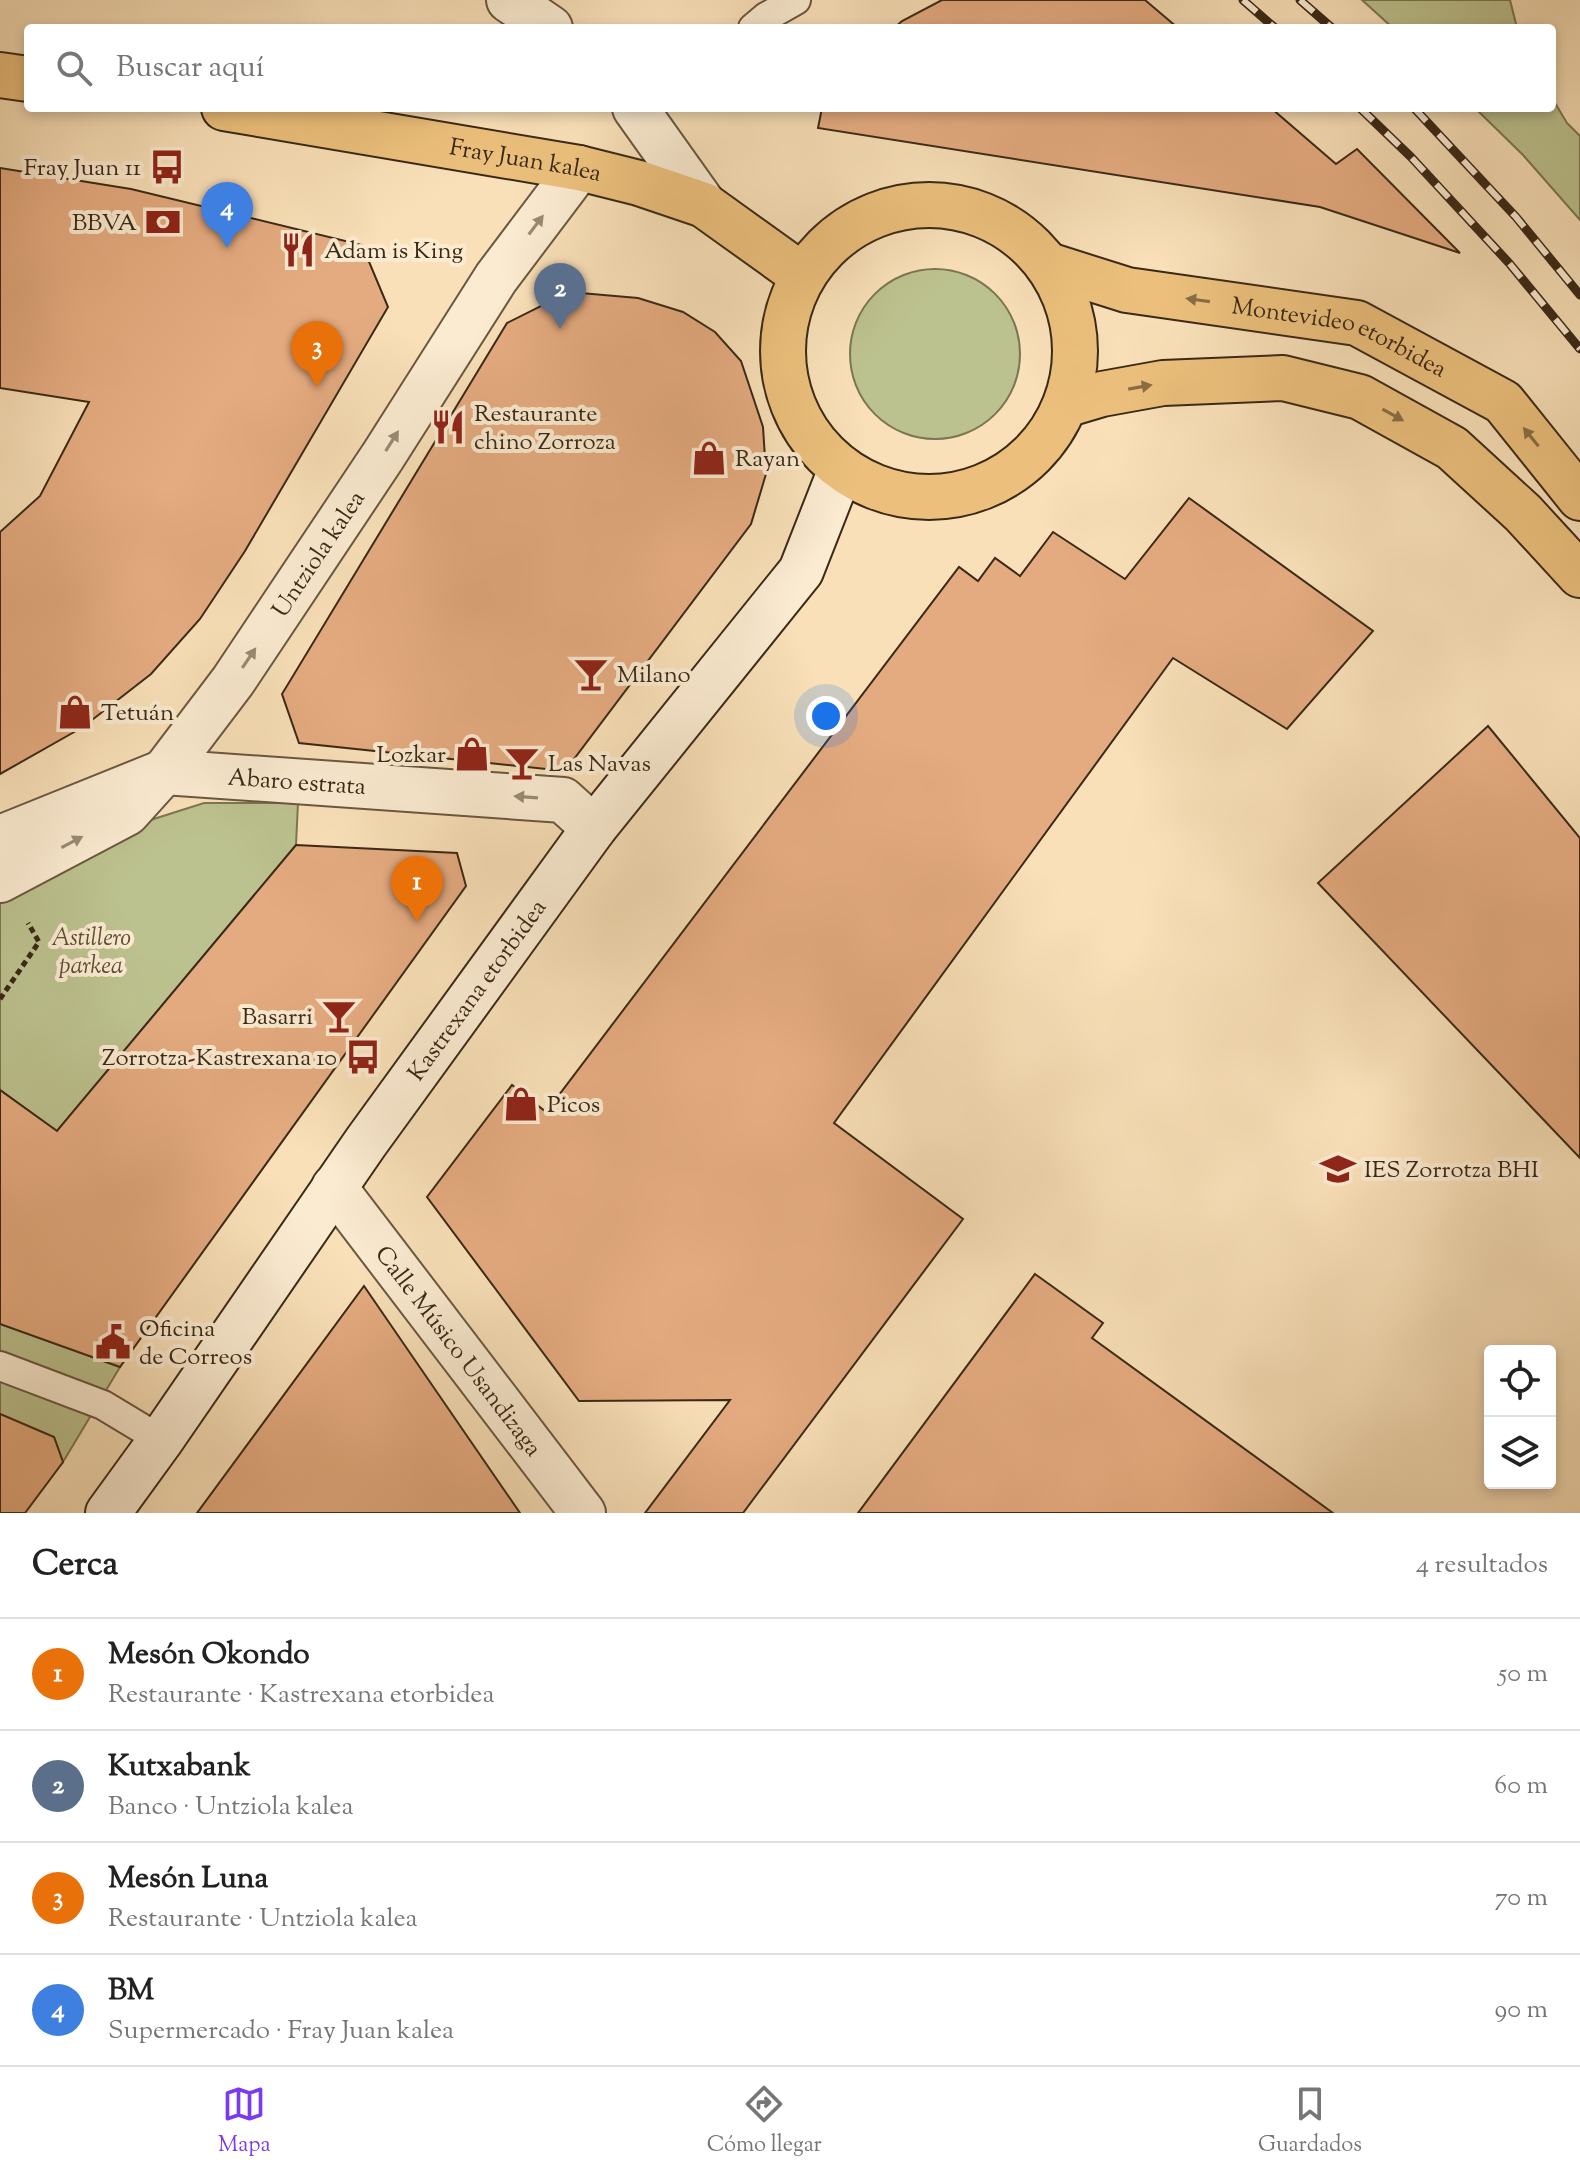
<!DOCTYPE html>
<html lang="es">
<meta charset="utf-8">
<style>
:root{--surface:#fff;--page:#f6f6f6;--text:#222;--muted:#767676;--line:#e0e0e0;--accent:#7c3aed}
body{margin:0;font-family:"Sorts Mill Goudy",serif;background:var(--page);color:var(--text)}
.controls{position:absolute;right:24px;bottom:24px;display:grid;overflow:hidden;border-radius:8px;box-shadow:0 4px 12px #0003}
.controls button{width:72px;height:72px;display:grid;place-items:center;padding:0;border:0;border-bottom:2px solid var(--line);background:var(--surface);color:var(--text);font:40px sans-serif}
.you{position:absolute;left:826px;top:716px;width:28px;height:28px;margin:-20px;border:6px solid #fff;border-radius:50%;background:#1a73e8;box-shadow:0 0 0 12px #1a73e833}
.badge{display:grid;place-items:center;width:52px;height:52px;border-radius:50%;background:var(--accent);color:#fff;font-size:26px;font-weight:700}
.pin{position:absolute;translate:-50% -66px;filter:drop-shadow(0 2px 4px #0008)}
.pin::after{content:'';position:absolute;top:42px;width:28px;height:24px;background:inherit;clip-path:polygon(0 0,100% 0,50% 100%)}
.list{margin:0;padding:0;list-style:none}
h2{display:flex;justify-content:space-between;align-items:center;height:104px;margin:0;padding:0 32px;font-size:34px}
h2 small{font-size:26px;font-weight:400;color:var(--muted)}
.list li{display:grid;grid-template-columns:52px 1fr auto;gap:24px;align-items:center;box-sizing:border-box;height:112px;padding:0 32px;border-top:2px solid var(--line)}
.list b{display:block;font-size:30px;white-space:nowrap}
.list p{margin:0;font-size:26px;white-space:nowrap;color:var(--muted)}
.list em{font-size:26px;font-style:normal;color:var(--muted)}
.icon{flex:none;width:44px;height:44px;fill:none;stroke:currentColor;stroke-width:2;stroke-linecap:round;stroke-linejoin:round}
.map{position:relative;flex:none;width:1580px;height:1513px;overflow:hidden}
.search{position:absolute;background:var(--surface);box-shadow:0 4px 12px #0003;left:24px;right:24px;top:24px;height:88px;display:flex;align-items:center;gap:20px;box-sizing:border-box;padding:0 28px;border-radius:8px;color:var(--muted);font-size:30px}
.sheet{height:552px;background:var(--surface)}
nav{display:flex;justify-content:space-around;align-items:center;box-sizing:border-box;height:112px;border-top:2px solid var(--line);background:var(--surface);font-size:22px;color:var(--muted)}
nav a{display:grid;justify-items:center;gap:4px}
nav .on{color:var(--accent)}
.map>svg:first-child{display:block}
</style>
<div class="map">
<svg width="1580" height="1513" viewBox="0 0 1580 1513">
<rect width="100%" height="100%" fill="#f9e0b8"/>
<filter id="stains"><feTurbulence type="fractalNoise" baseFrequency=".0025" numOctaves="4"/><feColorMatrix values="0 0 0 0 .2 0 0 0 0 .09 0 0 0 0 .02 0 0 0 .5 -.17"/></filter>
<radialGradient id="worn" r=".72"><stop offset=".6" stop-color="#630" stop-opacity="0"/><stop offset="1" stop-color="#630" stop-opacity=".3"/></radialGradient>
<path fill="#bcc28f" stroke="#7b7653" stroke-width="2" d="M1362,0H1510L1517,28H1393Z
M1552,98L1567,123L1580,136V220L1523,155L1475,108H1552Z
M850 354a85 85 0 1 1 170 0a85 85 0 1 1-170 0Z
M204,803H298L296,845L57,1131L0,1090V901L141,823Z
M0,1324L120,1367L63,1462L54,1437L0,1414Z"/>
<path fill="#e5ab80" stroke="#3a2917" stroke-width="2" d="M942,0H1145L1178,28H894L902,21Z
M822,108H1271L1336,164L1357,149L1460,253L1320,207L818,128Z
M0,168L131,189L362,245L388,307L245,551L200,619L151,674L83,727L0,774V532L40,496L89,402L0,388Z
M569,292L638,298L683,312L715,332L741,361L763,427L766,474L751,524L565,771L299,743L282,694L507,323Z
M1189,498L1373,631L1287,729L1173,658L834,1123L963,1219L743,1513H645L730,1400L579,1401L427,1197L512,1085L546,1112L959,567L978,581L995,558L1020,576L1053,532L1125,579Z
M1488,726L1580,838V1158L1318,883Z
M296,845L457,853L466,886L120,1367L0,1324V1090L57,1131Z
M1035,1274L1103,1323L1092,1338L1333,1513H858Z
M364,1286L520,1513H197Z
M0,1414L54,1437L63,1462L25,1513H0Z"/>
<g fill="none" stroke-linecap="round" stroke-linejoin="round">
<g stroke="#6a573f" stroke-width="32">
<path id="lane" d="M753,28L766,17L796,0
M0,1366L103,1405L161,1440"/>
</g>
<g stroke="#6a573f" stroke-width="48">
<g id="street">
<path d="M509,0L550,28"/>
<path d="M635,108L704,205"/>
<path id="s1" d="M0,838L164,772L563,800L594,828"/>
<path id="s2" d="M0,880L127,813L164,772L233,681L383,456L496,278L579,168"/>
<path id="s3" d="M334,1187L583,1513"/>
</g>
</g>
<g stroke="#3a2917" stroke-width="48">
<g id="secondary">
<path id="s4" d="M108,1513L161,1440L366,1142L594,828L801,571L841,469"/>
</g>
</g>
<g stroke="#3a2917" stroke-width="48">
<g id="primary">
<path d="M0,75L28,79"/>
<path id="s5" d="M224,108L579,168L639,183L704,205L803,276"/>
<circle cx="929" cy="351" r="146"/>
<path id="s6" d="M1048,265L1127,290L1357,323L1503,402L1580,498"/>
<path d="M1065,405L1102,394L1163,383L1283,378L1360,397L1452,448L1523,513L1580,575"/>
</g>
</g>
<path stroke="#3a2917" stroke-width="5" stroke-dasharray="6 4" stroke-linecap="butt" d="M0,999L39,942L28,923"/>
<use href="#lane" stroke="#fbebd1" stroke-width="28"/>
<use href="#street" stroke="#fbebd1" stroke-width="44"/>
<use href="#secondary" stroke="#fbebd1" stroke-width="44"/>
<use href="#primary" stroke="#ecc07c" stroke-width="44"/>
<g stroke="#3a2917" stroke-width="9">
<path id="rail" d="M1243,0L1275,28
M1300,0L1332,28
M1360,108L1411,157L1509,263L1580,349
M1414,108L1516,217L1580,295"/>
</g>
<use href="#rail" stroke="#fbebd1" stroke-width="6" stroke-dasharray="18" stroke-linecap="butt"/>
</g>
<defs><path id="oneway-solid" d="M-6-.8H1V-3.2L6.5 0L1 3.2V.8H-6Z" transform="scale(2)"/></defs>
<g fill="#9a8a74">
<use href="#oneway-solid" transform="translate(536 225) rotate(-53)"/>
<use href="#oneway-solid" transform="translate(392 441) rotate(-58)"/>
<use href="#oneway-solid" transform="translate(249 658) rotate(-56)"/>
<use href="#oneway-solid" transform="translate(526 797) rotate(-176)"/>
<use href="#oneway-solid" transform="translate(72 842) rotate(-28)"/>
</g>
<g fill="#8a6d44">
<use href="#oneway-solid" transform="translate(1198 300) rotate(-172)"/>
<use href="#oneway-solid" transform="translate(1140 387) rotate(-10)"/>
<use href="#oneway-solid" transform="translate(1393 415) rotate(29)"/>
<use href="#oneway-solid" transform="translate(1531 437) rotate(-129)"/>
</g>
<defs>
<g id="bus-bare" transform="scale(2.76)"><path d="M-5-6H5V4H4V6H2V4H-2V6H-4V4H-5ZM-3.5-4V0h7V-4ZM-3.5 1.2v1.5H-2V1.2ZM2 1.2v1.5H3.5V1.2Z" fill="#8f2418" stroke="#fbebd1" stroke-width="2.5" paint-order="stroke"/></g>
<g id="bank-bare" transform="scale(2.76)"><path d="M-6-4H6V4H-6ZM0-2.3a2.3 2.3 0 1 0 0 4.6a2.3 2.3 0 1 0 0-4.6Z" fill="#8f2418" stroke="#fbebd1" stroke-width="2.5" paint-order="stroke"/></g>
<g id="restaurant-bare" transform="scale(2.76)"><path d="M-5-6h1v4h1v-4h1v4h1v-4h1v5L-1.5 .5V6h-2V.5L-5-1ZM5-6V6H3V1.5H1.5Q1.5-4 5-6Z" fill="#8f2418" stroke="#fbebd1" stroke-width="2.5" paint-order="stroke"/></g>
<g id="shop-bare" transform="scale(2.76)"><path d="M-5-2.5h2.3a2.7 3.5 0 0 1 5.4 0H5L5.5 6h-11ZM-1.5-2.5h3a1.5 2.3 0 0 0-3 0Z" fill="#8f2418" stroke="#fbebd1" stroke-width="2.5" paint-order="stroke"/></g>
<g id="bar-bare" transform="scale(2.76)"><path d="M-6-5H6L.8 .8V4.5H3.5V6h-7V4.5H-.8V.8Z" fill="#8f2418" stroke="#fbebd1" stroke-width="2.5" paint-order="stroke"/></g>
<g id="school-bare" transform="scale(2.76)"><path d="M0-5L7-2L0 1L-7-2ZM-4 1L0 2.5L4 1V4Q0 6-4 4Z" fill="#8f2418" stroke="#fbebd1" stroke-width="2.5" paint-order="stroke"/></g>
<g id="civic-bare" transform="scale(2.76)"><path d="M-.6-6.5H3V-4.5H.6V-3L4-1V1h2V6H-6V1h2V-1L-.6-3ZM-1.2 2.5V6h2.4V2.5Z" fill="#8f2418" stroke="#fbebd1" stroke-width="2.5" paint-order="stroke"/></g>
</defs>
<g fill-rule="evenodd">
<use href="#bus-bare" x="167" y="167"/>
<use href="#bank-bare" x="163" y="222"/>
<use href="#restaurant-bare" x="298" y="250"/>
<use href="#restaurant-bare" x="448" y="427"/>
<use href="#shop-bare" x="709" y="458"/>
<use href="#bar-bare" x="591" y="674"/>
<use href="#shop-bare" x="75" y="712"/>
<use href="#shop-bare" x="472" y="754"/>
<use href="#bar-bare" x="522" y="763"/>
<use href="#bar-bare" x="339" y="1016"/>
<use href="#bus-bare" x="363" y="1057"/>
<use href="#shop-bare" x="521" y="1104"/>
<use href="#school-bare" x="1338" y="1169"/>
<use href="#civic-bare" x="113" y="1342"/>
</g>
<g text-anchor="middle" stroke-width="8" stroke-linejoin="round" paint-order="stroke">
<g font-size="24" fill="#3a2917" stroke="#fbebd1">
<text dy="8" stroke="none"><textPath href="#s5" startOffset="306">Fray Juan kalea</textPath></text>
<text dy="8" stroke="none"><textPath href="#s6" startOffset="302">Montevideo etorbidea</textPath></text>
<text dy="8" stroke="none"><textPath href="#s2" startOffset="466">Untziola kalea</textPath></text>
<text dy="8" stroke="none"><textPath href="#s1" startOffset="310">Abaro estrata</textPath></text>
<text dy="8" stroke="none"><textPath href="#s4" startOffset="640">Kastrexana etorbidea</textPath></text>
<text dy="8" stroke="none"><textPath href="#s3" startOffset="206">Calle Músico Usandizaga</textPath></text>
</g>
<g font-size="24" fill="#3a2917" stroke="#fbebd1" text-anchor="start">
<text x="141" y="175" text-anchor="end">Fray Juan 11</text>
<text x="137" y="230" text-anchor="end">BBVA</text>
<text x="324" y="258">Adam is King</text>
<text x="474" y="421">Restaurante<tspan x="474" dy="28">chino Zorroza</tspan></text>
<text x="735" y="466">Rayan</text>
<text x="617" y="682">Milano</text>
<text x="101" y="720">Tetuán</text>
<text x="446" y="762" text-anchor="end">Lozkar</text>
<text x="548" y="771">Las Navas</text>
<text x="313" y="1024" text-anchor="end">Basarri</text>
<text x="337" y="1065" text-anchor="end">Zorrotza-Kastrexana 10</text>
<text x="547" y="1112">Picos</text>
<text x="1364" y="1177">IES Zorrotza BHI</text>
<text x="139" y="1336">Oficina<tspan x="139" dy="28">de Correos</tspan></text>
</g>
<g font-size="24" font-style="italic" fill="#5a4f35" stroke="#fbebd1">
<text x="91" y="945">Astillero<tspan x="91" dy="28">parkea</tspan></text>
</g>
</g>
<rect width="100%" height="100%" filter="url(#stains)"/>
<rect width="100%" height="100%" fill="url(#worn)"/>
</svg>
<div class="controls">
<button><svg class="icon" aria-label="locate" viewBox="0 0 24 24"><circle cx="12" cy="12" r="6"/><path d="M12 2v4M12 18v4M2 12h4M18 12h4"/></svg></button>
<button><svg class="icon" aria-label="layers" viewBox="0 0 24 24"><path d="M12 4l9 5-9 5-9-5zM3 14l9 5 9-5"/></svg></button>
</div>
<div class="you"></div>
<div class="pin badge" style="left:417px;top:922px;background:#e8710a">1</div>
<div class="pin badge" style="left:560px;top:329px;background:#5c6f8a">2</div>
<div class="pin badge" style="left:317px;top:387px;background:#e8710a">3</div>
<div class="pin badge" style="left:227px;top:248px;background:#3f7fe0">4</div>
<div class="search"><svg class="icon" aria-label="search" viewBox="0 0 24 24"><circle cx="10" cy="10" r="6"/><path d="M15 15l6 6"/></svg>Buscar aquí</div>
</div>
<section class="sheet">
<h2>Cerca<small>4 resultados</small></h2>
<ul class="list">
<li><span class="badge" style="background:#e8710a">1</span><div><b>Mesón Okondo</b><p>Restaurante · Kastrexana etorbidea</p></div><em>50 m</em></li>
<li><span class="badge" style="background:#5c6f8a">2</span><div><b>Kutxabank</b><p>Banco · Untziola kalea</p></div><em>60 m</em></li>
<li><span class="badge" style="background:#e8710a">3</span><div><b>Mesón Luna</b><p>Restaurante · Untziola kalea</p></div><em>70 m</em></li>
<li><span class="badge" style="background:#3f7fe0">4</span><div><b>BM</b><p>Supermercado · Fray Juan kalea</p></div><em>90 m</em></li>
</ul>
</section>
<nav>
<a class="on"><svg class="icon" aria-label="map" viewBox="0 0 24 24"><path d="M3 6l6-2 6 2 6-2v14l-6 2-6-2-6 2zM9 4v14M15 6v14"/></svg>Mapa</a>
<a><svg class="icon" aria-label="directions" viewBox="0 0 24 24"><path d="M12 3l9 9-9 9-9-9zM9 14v-3h6M13 9l2 2-2 2"/></svg>Cómo llegar</a>
<a><svg class="icon" aria-label="saved" viewBox="0 0 24 24"><path d="M7 4h10v16l-5-4-5 4z"/></svg>Guardados</a>
</nav>
